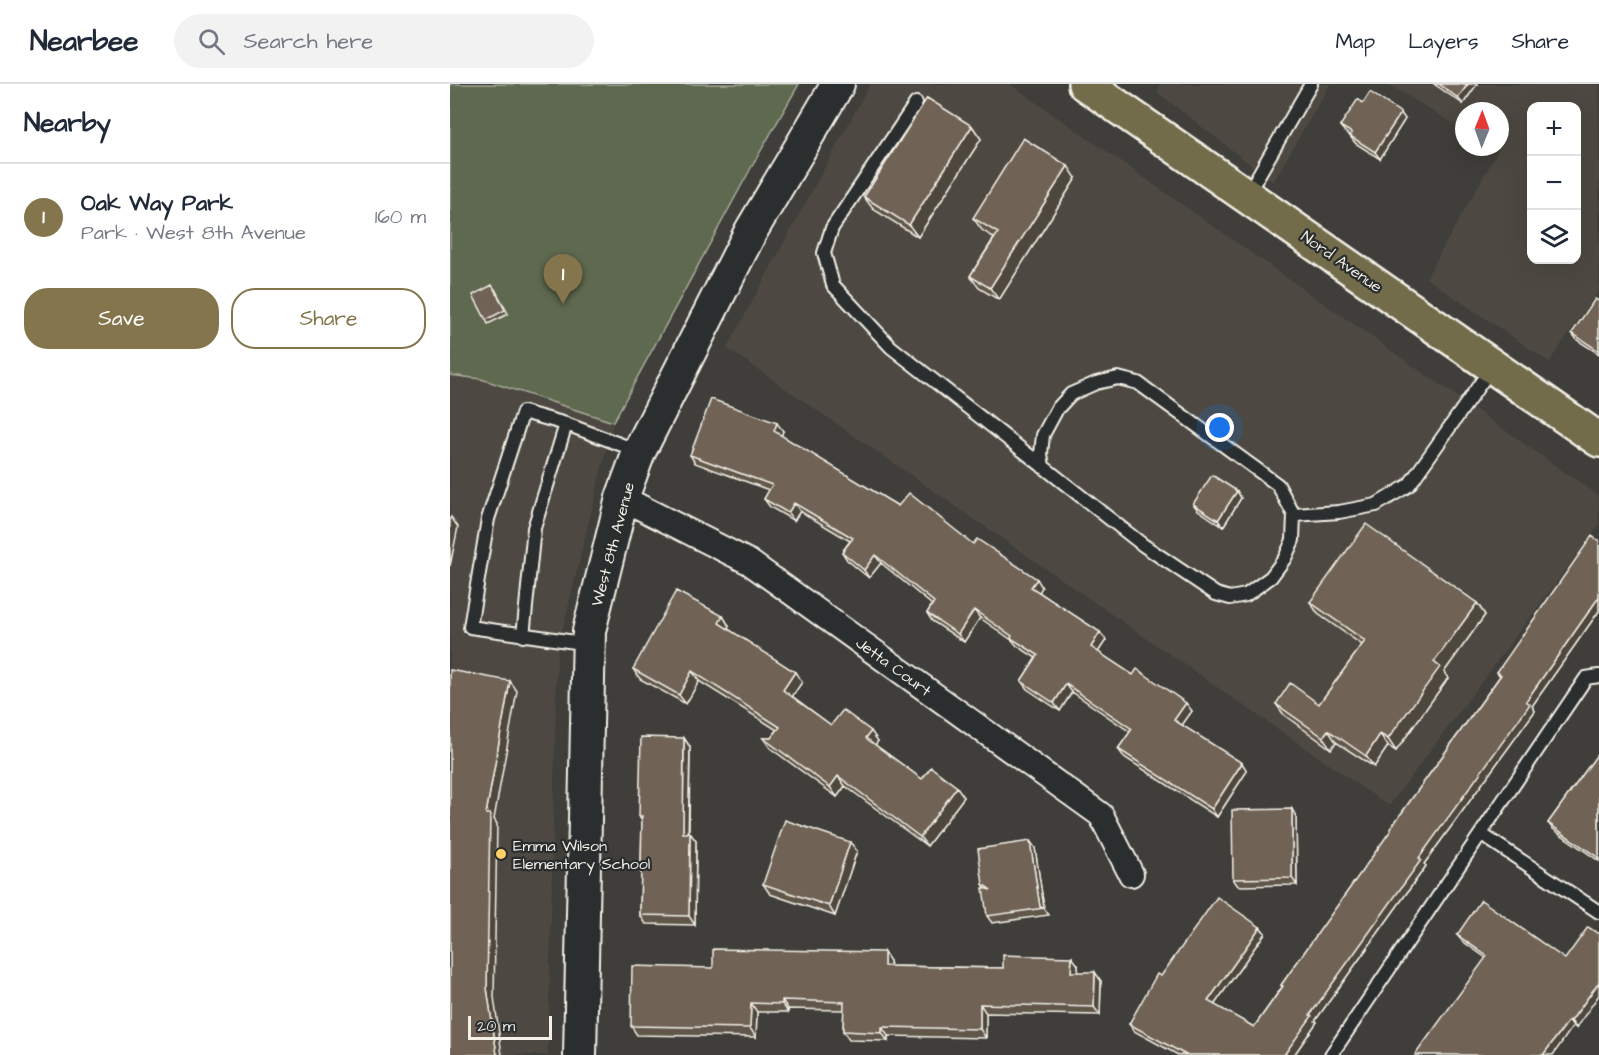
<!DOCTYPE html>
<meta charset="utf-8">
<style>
:root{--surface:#fff;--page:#f2f2f3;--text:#1f2937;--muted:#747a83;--line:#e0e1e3;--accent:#84754c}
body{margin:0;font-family:"Architects Daughter",sans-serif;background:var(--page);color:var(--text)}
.controls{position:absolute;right:18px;top:18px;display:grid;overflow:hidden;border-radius:12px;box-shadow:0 6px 24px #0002}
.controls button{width:54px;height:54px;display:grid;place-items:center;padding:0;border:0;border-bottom:2px solid var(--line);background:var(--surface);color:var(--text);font:30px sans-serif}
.compass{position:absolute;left:1005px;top:18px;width:54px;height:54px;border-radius:50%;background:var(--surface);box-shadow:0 6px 24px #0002;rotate:1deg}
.scale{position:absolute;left:18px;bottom:15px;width:84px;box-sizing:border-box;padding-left:6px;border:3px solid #f4f1e8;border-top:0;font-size:16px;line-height:21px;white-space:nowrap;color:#f4f1e8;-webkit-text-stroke:4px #2a2d2e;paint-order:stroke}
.you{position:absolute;left:770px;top:344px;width:21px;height:21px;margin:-15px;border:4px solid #fff;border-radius:50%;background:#1a73e8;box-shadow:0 0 0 9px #1a73e833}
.badge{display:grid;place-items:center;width:39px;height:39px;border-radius:50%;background:var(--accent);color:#fff;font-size:20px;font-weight:700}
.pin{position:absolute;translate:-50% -50px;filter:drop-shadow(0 2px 3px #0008)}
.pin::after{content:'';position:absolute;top:32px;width:21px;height:18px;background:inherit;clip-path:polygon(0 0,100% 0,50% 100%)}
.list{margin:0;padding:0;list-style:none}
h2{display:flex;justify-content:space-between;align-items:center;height:78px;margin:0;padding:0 24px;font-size:26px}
h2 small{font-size:20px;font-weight:400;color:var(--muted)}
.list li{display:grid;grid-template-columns:39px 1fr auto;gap:18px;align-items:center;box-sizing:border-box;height:108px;padding:0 24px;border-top:2px solid var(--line)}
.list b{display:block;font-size:22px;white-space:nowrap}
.list p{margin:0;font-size:20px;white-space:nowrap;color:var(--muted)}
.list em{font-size:20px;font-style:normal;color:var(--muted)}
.actions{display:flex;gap:12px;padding:18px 24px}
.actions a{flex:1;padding:14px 0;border:2px solid var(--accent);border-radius:24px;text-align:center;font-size:21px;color:var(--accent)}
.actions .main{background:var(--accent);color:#fff}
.icon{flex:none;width:33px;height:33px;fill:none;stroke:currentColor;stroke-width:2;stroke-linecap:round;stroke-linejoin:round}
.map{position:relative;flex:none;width:1149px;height:971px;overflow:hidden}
header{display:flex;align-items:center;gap:36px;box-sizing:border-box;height:84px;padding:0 30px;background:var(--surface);border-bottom:2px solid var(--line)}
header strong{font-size:28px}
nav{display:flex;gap:33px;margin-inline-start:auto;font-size:21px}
.search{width:420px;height:54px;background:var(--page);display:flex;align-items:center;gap:15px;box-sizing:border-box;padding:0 21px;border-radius:33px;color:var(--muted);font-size:22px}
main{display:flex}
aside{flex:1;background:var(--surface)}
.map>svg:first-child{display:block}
</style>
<header>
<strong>Nearbee</strong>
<div class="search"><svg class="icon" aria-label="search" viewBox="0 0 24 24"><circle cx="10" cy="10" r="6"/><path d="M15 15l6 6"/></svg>Search here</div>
<nav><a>Map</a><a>Layers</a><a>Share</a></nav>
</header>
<main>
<aside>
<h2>Nearby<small></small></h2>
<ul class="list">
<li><span class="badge">1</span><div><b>Oak Way Park</b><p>Park · West 8th Avenue</p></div><em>160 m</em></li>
</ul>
<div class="actions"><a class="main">Save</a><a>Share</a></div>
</aside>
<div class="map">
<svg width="1149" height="971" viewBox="0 0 1149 971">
<rect width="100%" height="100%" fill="#3f3e3a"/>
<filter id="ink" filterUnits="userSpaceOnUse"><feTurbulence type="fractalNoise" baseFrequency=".0167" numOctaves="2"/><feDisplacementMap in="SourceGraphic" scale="12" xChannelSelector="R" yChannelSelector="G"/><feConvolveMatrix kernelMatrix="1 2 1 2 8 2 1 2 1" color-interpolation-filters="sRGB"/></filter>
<g filter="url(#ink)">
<path fill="#4e4942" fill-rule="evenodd" d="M420,0H560L1149,412V441L939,722L277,264Z
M710,0H880L823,98L707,8Z
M938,0H1149V206L1099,278L976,194L1048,67L1042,63H1050V27H1014V46ZM1082,22H1126V176H1082Z
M0,291L31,295L163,338L107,569L98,971H0Z"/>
<path fill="#5e6950" stroke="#a9ad9c" stroke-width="1.5" d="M0,0H349L301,84L163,338L31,295L0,291Z"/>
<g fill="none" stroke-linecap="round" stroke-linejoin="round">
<g stroke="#f4f1e8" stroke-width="16">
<path id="service" d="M466,19L382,144L374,169L383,201L441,263L693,461L766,510L780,514L796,511L821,493L835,474L843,456L844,431L828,401L688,299L668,294L646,299L621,310L607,325L593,351L591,370L593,383
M797,111L861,0
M844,431L889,428L926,421L959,401L1042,283
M73,552L84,444L116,340
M139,560L20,543L38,435L73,328L116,340L188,367
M1031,750L1149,828
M881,971L1136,594L1149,592"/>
</g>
<g stroke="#f4f1e8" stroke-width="28">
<path id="minor" d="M172,414L299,478L651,731L681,790"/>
</g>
<g stroke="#f4f1e8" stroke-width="36">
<path id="tertiary" d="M130,971L139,547L172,414L189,368L301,147L388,0"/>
</g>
<g stroke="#f4f1e8" stroke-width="38">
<path id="primary" d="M635,0L1149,356"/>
</g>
<use href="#service" stroke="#2a2d2e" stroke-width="12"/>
<use href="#minor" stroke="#2a2d2e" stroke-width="24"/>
<use href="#tertiary" stroke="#2a2d2e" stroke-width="32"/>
<use href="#primary" stroke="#736c4b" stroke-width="33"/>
</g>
<path fill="#60564a" stroke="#f4f1e8" stroke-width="1.5" d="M984,0H1027L1013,20Z
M913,19L955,35L930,75L905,59L900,52L895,48L890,42Z
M522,42L531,55L468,153L423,125L414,113Z
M626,94L549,216L529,204L520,192L544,154L532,146L523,134Z
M45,205L58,230L38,240L36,236Z
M1149,217V270L1127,256L1122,249Z
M333,347L331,352L448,422L523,460L592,503L589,508L656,556L648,568L683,591L742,627L732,641L797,687L767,733L674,673L668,665L680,648L622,608L610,627L577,605L571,597L586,574L567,562L563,557L530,534L514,558L482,537L477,529L482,521L431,479L419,494L397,476L392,468L400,457L350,427L344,437L320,423L314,415L319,406L245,379L240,371Z
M787,407L791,414L773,443L748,426L743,420Z
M1149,457V527L1082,622L1085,627L974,780L976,782L865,937L867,938L844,971H728L684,947L679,940L711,892L810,843L815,849L764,921L804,943L832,903L831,901L941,747L940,745L1050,592L1047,588Z
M860,518L1027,519L1035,531L994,588L998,594L946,667L938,662L924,683L886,658L881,665L834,631L826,620H869L912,561L868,530Z
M273,532L279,542L278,545L352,598L342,612L381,641L428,657L425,661L472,695L514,713L477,762L395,702L387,713L320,664L313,654H321L327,646L249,597L236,620L190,595L183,585Z
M234,654L240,663L239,749H240L246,757L245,841L196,840L190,831L192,736L189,732Z
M1149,668V777L1103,745L1098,739Z
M846,732L847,801L788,802L783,795Z
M580,757L585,764L594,824L599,831L542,839L537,832L536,805L533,800Z
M407,767L385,832L320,810L313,800Z
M1007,851L1115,875L1126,944L1036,874L1012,857Z
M440,877V882L553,884L628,881V888L651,897L650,931L536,929V954L438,952V957L399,956L393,947L394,926L338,925V928H307L306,953L187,951L181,942L263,884Z"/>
<path fill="#4e463c" stroke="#f4f1e8" stroke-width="1.5" d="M1018,0H1027L1013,20L1008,14Z
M951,29L955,35L930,75L925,68Z
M522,42L531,55L468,153L459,141Z
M618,82L626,94L549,216L540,204Z
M327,339L333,347L330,355L324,347Z
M787,407L791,414L773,443L768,436Z
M344,419L350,427L344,437L338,429Z
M1,433L8,443L0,482V437Z
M425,471L431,479L419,494L414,486Z
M587,495L592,503L587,512L581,503Z
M1149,513V527L1082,622L1085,627L974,780L976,782L865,937L867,938L844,971H834L860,931L969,774L1076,617Z
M1027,519L1035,531L994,588L998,594L946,667L938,655L984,578Z
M524,526L530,534L514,558L508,550Z
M273,532L279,542L275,549L269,539Z
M650,548L656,556L646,571L641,563Z
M242,587L249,597L236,620L229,611Z
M345,588L352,598L340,616L333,606Z
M60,597L67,607L44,735L47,740L44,913L52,971H47L37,904L36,730Z
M616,600L622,608L610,627L604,619Z
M736,619L742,627L730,644L724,636Z
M878,646L886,658L881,665L873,653Z
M421,647L428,657L423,664L416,654Z
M930,650L938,662L924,683L916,672Z
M234,654L240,663L238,757L233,749Z
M792,679L797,687L767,733L762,725Z
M388,692L395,702L387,713L380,703Z
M507,703L514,713L477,762L470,753Z
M842,725L846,732L847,801L842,794Z
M240,749L246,757L245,841L239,832Z
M580,757L585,764L594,824L590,823Z
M400,758L407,767L385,832L379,822Z
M810,843L815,849L762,924L758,917Z
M434,868L440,877V890L434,882Z
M622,873L628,881V896L621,888Z
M645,888L651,897L650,931L644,923Z
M1149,898V911L1126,944L1121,937Z
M332,916L338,925V928L332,920Z
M301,919L307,928L306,953L300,944Z
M530,920L536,929V954L530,945Z
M1119,936L1123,942L1103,971H1093Z
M432,943L438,952V957L432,949Z"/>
<path fill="#706456" stroke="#f4f1e8" stroke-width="1.5" d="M989,0H1018L1008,14Z
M920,8L951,29L925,68L900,52L902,49L890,42L908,15L913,19Z
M477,14L522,42L459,141L414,113Z
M573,54L618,82L540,204L520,192L548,149L523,134Z
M42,201L55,226L36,236L23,211Z
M1145,215L1149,217V267L1122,249Z
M261,315L327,339L324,347L448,422L459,409L523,460L527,455L587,495L581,503L650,548L641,563L683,591L687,585L736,619L724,636L792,679L762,725L668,665L682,645L616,600L604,619L571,597L588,571L561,554L562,552L524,526L508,550L477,529L484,518L425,471L414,486L392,468L403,454L344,419L338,429L314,415L322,401L240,371Z
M762,391L787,407L768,436L743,420Z
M916,440L1027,519L984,578L990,583L938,655L930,650L916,672L878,646L873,653L826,620L840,599L869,620L915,557L860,518Z
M1142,452L1149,457V513L1076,617L1080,620L969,774L971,776L860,931L862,932L834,971H736L679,940L707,890L711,892L767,813L810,843L758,917L804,943L833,902L831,901L941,746L940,745L1051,591L1047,588Z
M226,507L273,532L269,539L345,588L333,606L381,641L393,626L421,647L416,654L472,695L481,683L507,703L470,753L388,692L380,703L313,654H321L330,643L242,587L229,611L183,585Z
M0,586L60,597L36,730H40L37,904L47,971H0Z
M191,653L234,654L233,749H240L239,832L190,831L192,732H189Z
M1149,668V774L1098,739Z
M842,725V794L783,795L782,726Z
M335,736L400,758L379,822L313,800Z
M580,757L590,823L594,824L537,832L533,804L541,806L533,800L528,765Z
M1031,816L1115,875L1138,843L1149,850V898L1121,937L1119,936L1093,971H965L1037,872L1007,851Z
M263,865L434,868V882L553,884V871L622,873L621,888H645L644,923L530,920V945L432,943V949L393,947L394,918L332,916V920L301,919L300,944L181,942L182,882L263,884Z"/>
</g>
<circle fill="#ffd166" stroke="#2a2d2e" stroke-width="2" cx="51" cy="770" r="6"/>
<g text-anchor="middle" stroke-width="4.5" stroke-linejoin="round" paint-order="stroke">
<g font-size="16" fill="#f4f1e8" stroke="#2a2d2e">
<text transform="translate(892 177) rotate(35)" y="6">Nord Avenue</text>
<text transform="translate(162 460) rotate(-75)" y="6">West 8th Avenue</text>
<text transform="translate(444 582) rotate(36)" y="6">Jetta Court</text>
</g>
<g font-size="16" fill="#f4f1e8" stroke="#2a2d2e" text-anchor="start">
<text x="63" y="767">Emma Wilson<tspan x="63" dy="18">Elementary School</tspan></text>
</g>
</g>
</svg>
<div class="controls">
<button>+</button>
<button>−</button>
<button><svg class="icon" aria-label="layers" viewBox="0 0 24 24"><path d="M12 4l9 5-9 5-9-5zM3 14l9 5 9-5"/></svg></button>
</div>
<svg class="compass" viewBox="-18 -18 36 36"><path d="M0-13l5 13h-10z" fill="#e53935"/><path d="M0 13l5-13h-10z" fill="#747a83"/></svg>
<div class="scale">20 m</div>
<div class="you"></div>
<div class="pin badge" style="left:113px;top:220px">1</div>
</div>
</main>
